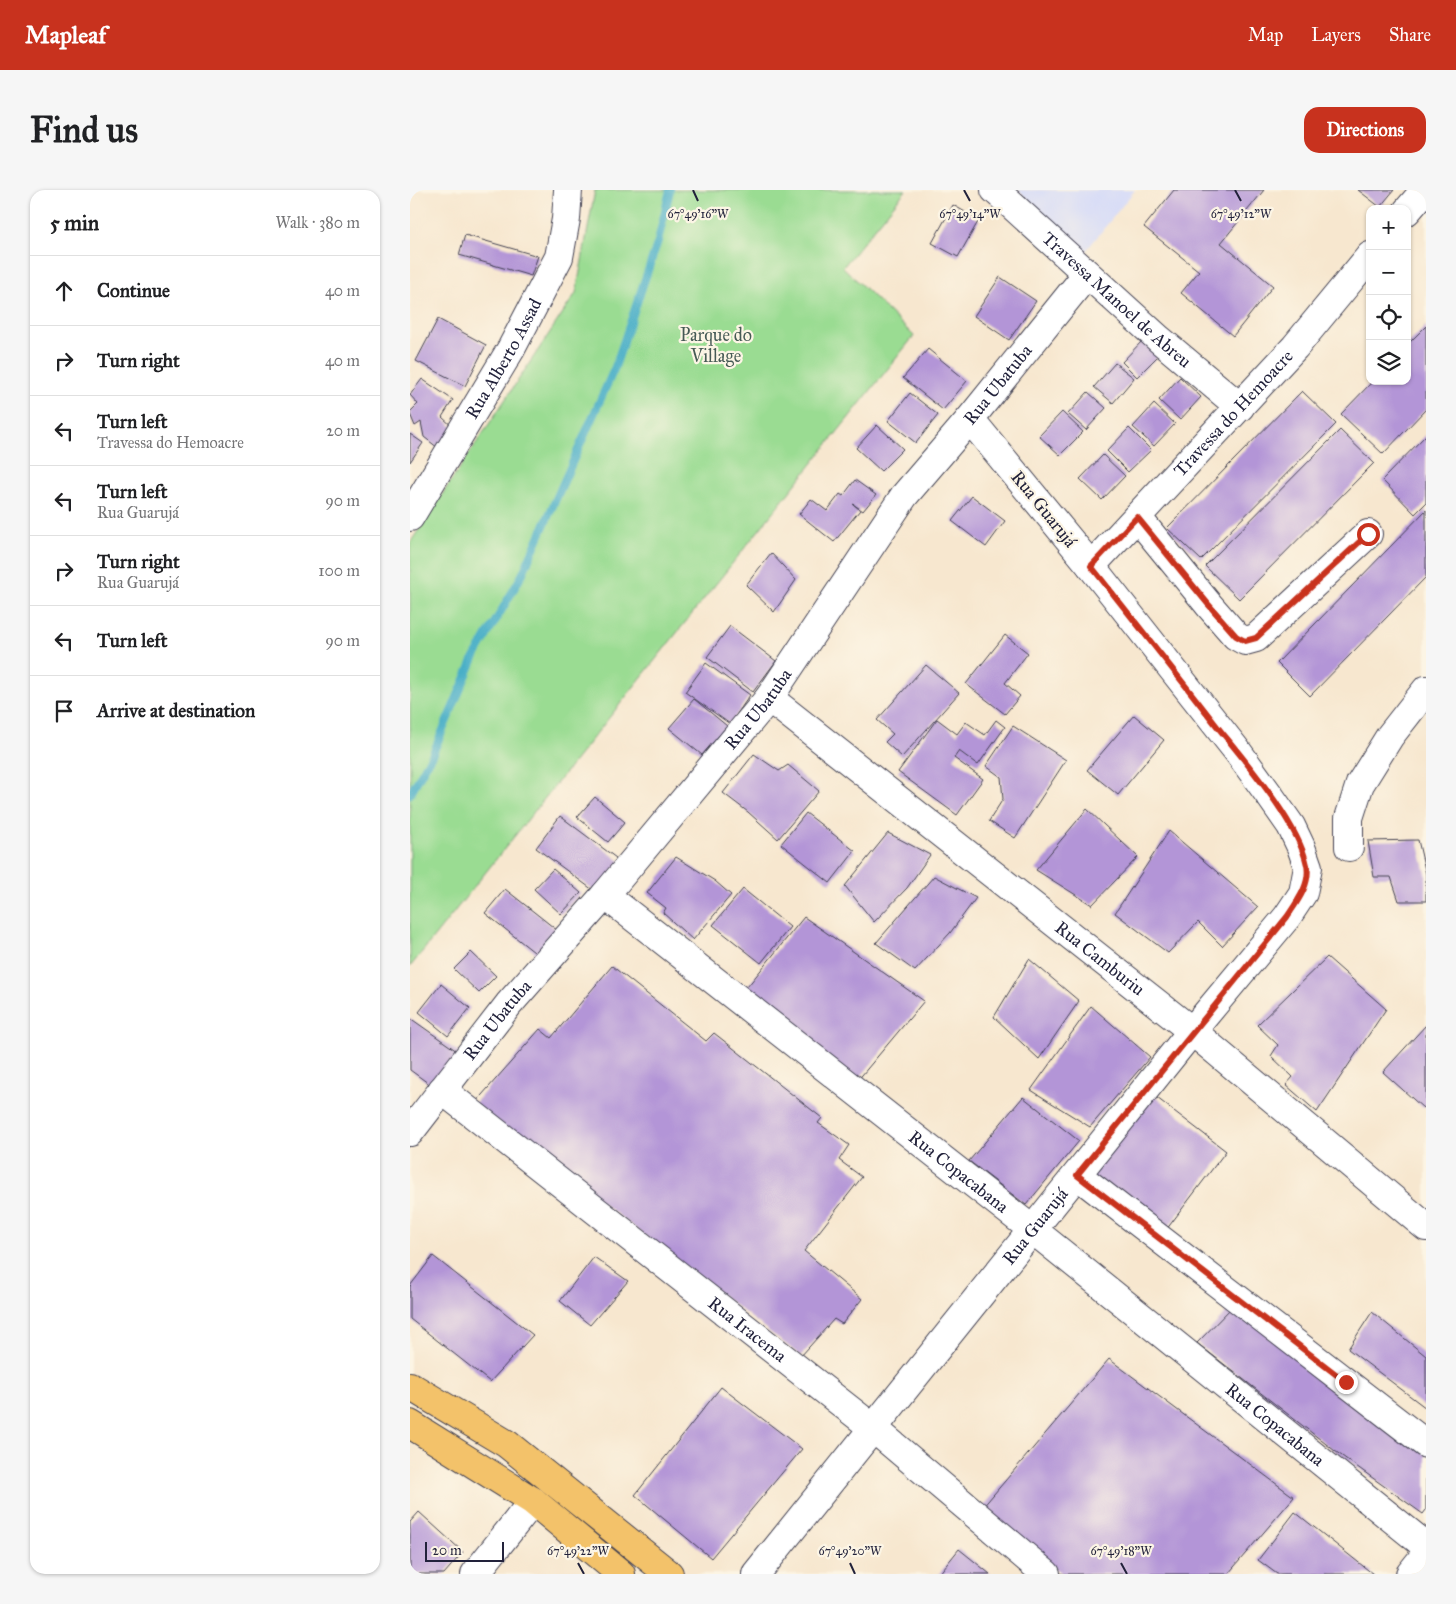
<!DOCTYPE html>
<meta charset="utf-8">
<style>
:root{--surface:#fff;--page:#f6f6f6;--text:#202124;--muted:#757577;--line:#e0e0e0;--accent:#c8321e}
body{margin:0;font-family:"IM FELL Great Primer",serif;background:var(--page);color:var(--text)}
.controls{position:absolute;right:15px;top:15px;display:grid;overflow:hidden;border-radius:10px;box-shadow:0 1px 4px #0004}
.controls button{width:45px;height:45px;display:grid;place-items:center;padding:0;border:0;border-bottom:1px solid var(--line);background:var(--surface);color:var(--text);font:25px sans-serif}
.scale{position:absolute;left:15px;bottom:12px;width:79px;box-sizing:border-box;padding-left:5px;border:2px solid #22223b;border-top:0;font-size:14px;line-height:18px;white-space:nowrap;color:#22223b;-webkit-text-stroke:4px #fcf5e5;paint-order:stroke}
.stop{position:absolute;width:15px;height:15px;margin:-11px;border:4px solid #c8321e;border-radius:50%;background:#fff}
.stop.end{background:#c8321e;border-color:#fff;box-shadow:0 1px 5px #0008}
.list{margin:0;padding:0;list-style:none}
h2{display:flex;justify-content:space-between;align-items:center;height:65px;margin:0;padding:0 20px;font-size:21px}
h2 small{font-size:16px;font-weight:400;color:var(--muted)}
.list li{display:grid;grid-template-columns:32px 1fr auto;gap:15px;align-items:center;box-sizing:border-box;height:70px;padding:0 20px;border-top:1px solid var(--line)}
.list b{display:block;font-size:19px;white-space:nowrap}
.list p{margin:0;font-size:16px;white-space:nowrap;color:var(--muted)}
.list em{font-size:16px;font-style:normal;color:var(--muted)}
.icon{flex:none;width:28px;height:28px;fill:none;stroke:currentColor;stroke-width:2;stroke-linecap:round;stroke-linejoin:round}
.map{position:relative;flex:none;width:1016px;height:1384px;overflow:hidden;border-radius:15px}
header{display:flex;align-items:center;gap:30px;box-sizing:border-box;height:70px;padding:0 25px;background:var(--accent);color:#fff}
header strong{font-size:24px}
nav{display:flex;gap:28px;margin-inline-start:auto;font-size:18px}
.intro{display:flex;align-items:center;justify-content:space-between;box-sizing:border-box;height:120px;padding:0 30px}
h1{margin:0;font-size:35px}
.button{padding:12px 22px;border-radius:15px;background:var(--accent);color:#fff;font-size:18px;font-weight:700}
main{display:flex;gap:30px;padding:0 30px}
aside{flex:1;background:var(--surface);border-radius:15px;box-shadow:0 1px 4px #0004}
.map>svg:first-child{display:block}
</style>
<header>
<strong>Mapleaf</strong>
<nav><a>Map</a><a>Layers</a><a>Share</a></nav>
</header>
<div class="intro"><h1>Find us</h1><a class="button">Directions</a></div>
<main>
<aside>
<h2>5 min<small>Walk · 380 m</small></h2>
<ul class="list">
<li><svg class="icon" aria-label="ahead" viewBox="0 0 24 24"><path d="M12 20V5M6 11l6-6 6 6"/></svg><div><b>Continue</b></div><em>40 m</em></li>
<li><svg class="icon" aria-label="right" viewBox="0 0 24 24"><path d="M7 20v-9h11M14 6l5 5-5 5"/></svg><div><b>Turn right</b></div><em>40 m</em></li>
<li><svg class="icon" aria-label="left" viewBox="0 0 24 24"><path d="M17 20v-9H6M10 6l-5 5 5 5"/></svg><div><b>Turn left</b><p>Travessa do Hemoacre</p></div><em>20 m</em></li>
<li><svg class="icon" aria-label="left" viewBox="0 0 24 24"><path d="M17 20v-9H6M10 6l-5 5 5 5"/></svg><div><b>Turn left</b><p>Rua Guarujá</p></div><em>90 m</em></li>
<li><svg class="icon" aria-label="right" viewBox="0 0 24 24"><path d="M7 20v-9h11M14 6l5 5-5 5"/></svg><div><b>Turn right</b><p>Rua Guarujá</p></div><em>100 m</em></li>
<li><svg class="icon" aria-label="left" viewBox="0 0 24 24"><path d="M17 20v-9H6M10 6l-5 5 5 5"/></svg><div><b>Turn left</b></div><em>90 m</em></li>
<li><svg class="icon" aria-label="arrive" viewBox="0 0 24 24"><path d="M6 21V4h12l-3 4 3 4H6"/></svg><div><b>Arrive at destination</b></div></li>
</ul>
</aside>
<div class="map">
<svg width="1016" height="1384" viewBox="0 0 1016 1384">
<rect width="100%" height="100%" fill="#fcf5e5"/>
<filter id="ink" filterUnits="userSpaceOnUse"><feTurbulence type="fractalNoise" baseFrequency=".02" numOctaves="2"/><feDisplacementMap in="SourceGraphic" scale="10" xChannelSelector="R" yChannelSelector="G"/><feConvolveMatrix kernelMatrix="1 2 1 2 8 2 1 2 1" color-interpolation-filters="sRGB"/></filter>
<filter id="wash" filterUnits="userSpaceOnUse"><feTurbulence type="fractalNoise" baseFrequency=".0096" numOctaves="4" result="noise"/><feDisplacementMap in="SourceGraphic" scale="20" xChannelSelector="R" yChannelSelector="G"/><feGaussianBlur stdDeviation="1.12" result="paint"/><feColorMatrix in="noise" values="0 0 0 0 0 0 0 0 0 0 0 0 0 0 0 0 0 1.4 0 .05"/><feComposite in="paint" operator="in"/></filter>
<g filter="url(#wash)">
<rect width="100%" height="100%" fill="#f7e7cf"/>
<path fill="#d3d9f9" d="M608,0H725L675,62Z"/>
<path fill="#9adc92" stroke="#5e7f66" d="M185,0H496L433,77L504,146L0,777V353L166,103Z"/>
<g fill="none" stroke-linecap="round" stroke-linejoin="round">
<path stroke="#48afc7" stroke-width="8" d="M0,604L23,563L64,468L112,385L205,177L248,51L260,0"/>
</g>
<g id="blocks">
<path fill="#b395d7" d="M764,0H854L811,53L863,96L823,146L771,103L789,81L734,37Z
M948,0H984L970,17Z
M543,15L569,30L548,67L522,53Z
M55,45L128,66L121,86L49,65Z
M590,87L626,111L599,150L564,126Z
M28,129L76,155L55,196L6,171Z
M1016,136V219L973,264L931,224L963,191H997V155Z
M733,150L749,165L727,187L712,172Z
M518,159L557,191L533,220L493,188Z
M705,173L724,188L703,213L684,197Z
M770,187L791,207L770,230L749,210Z
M12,189L43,210L32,227L44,238L32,261L14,247L11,232L5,236L0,224V222L8,214L0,205Z
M892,201L926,234L791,370L757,338Z
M678,202L696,218L676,240L658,224Z
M500,203L528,225L506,253L478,231Z
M744,214L765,234L744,256L723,237Z
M652,222L673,242L650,265L629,246Z
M467,235L493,259L471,281L446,258Z
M719,238L741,260L718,282L697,261Z
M930,240L964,273L829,409L795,376Z
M0,244L13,253L0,272Z
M1016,245V313L1005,324L972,290Z
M693,265L715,286L692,310L670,289Z
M445,290L466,305L453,321L443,314L450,320L424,352L389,324L401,309L417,321L430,304L433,306Z
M562,306L595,331L576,357L542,331Z
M1016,320V387L900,506L867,473Z
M361,363L386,390L364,422L336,395Z
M320,436L366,471L343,502L297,467Z
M595,445L618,463L595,493L610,506L595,524L556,494Z
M296,473L340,505L320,534L275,502Z
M516,475L549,503L492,567L475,552L483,544L467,530Z
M284,509L317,536L292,565L259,538Z
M724,525L754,550L708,605L677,580Z
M527,529L547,544L556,532L575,545L586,530L595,537L568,575L549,561L544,568L573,589L547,625L488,582Z
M603,536L656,570L605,648L579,631L593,609L591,587L576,576Z
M344,564L369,581L378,575L409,601L368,649L338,622L313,603Z
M185,607L215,632L198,652L167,627Z
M677,619L728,667L682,715L626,680Z
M396,623L445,661L420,693L371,654Z
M150,626L210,671L187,703L126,658Z
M759,641L848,717L812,756L788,732L758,763L705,723Z
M478,643L520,665L497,698L464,732L435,696Z
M1008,650L1016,684V711H989L981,687H964L958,651Z
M266,667L305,691L321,705L283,750L253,723L256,718L237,703Z
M143,679L171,703L151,724L124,699Z
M524,686L566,708L540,743L505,781L466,753Z
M95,699L148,741L129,766L75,723Z
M333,699L380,737L351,773L303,735Z
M394,727L514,811L447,891L333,802Z
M61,762L86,786L69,803L44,779Z
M917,767L976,819L907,922L876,895L883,887L861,866L868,855L847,835Z
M619,769L669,811L629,869L584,827Z
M202,776L296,851L304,843L412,928L408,933L439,955L429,970L452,987L394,1061L452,1109L432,1134L424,1129L391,1166L64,914L130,839L141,848Z
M31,794L60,818L38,846L9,822Z
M681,816L740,867L680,937L621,900Z
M0,828L54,866L29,901L0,880Z
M1016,835V916L1013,918L973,882Z
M738,901L816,961L753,1044L674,984Z
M613,907L669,951L616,1015L559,971Z
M23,1066L123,1145L80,1192L0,1129V1096Z
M184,1067L218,1091L180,1135L150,1111Z
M824,1115L1016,1261V1320L1013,1324L925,1261L787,1153Z
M962,1122L1016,1166V1218L938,1159Z
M699,1169L884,1307L818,1384H652L572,1318Z
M311,1197L392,1259L301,1368L225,1305Z
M9,1322L53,1362L34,1384H0V1332Z
M885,1322L963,1384H867L848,1370Z
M549,1359L580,1384H529Z"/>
</g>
</g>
<g filter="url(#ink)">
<use href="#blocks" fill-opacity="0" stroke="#424051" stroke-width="1"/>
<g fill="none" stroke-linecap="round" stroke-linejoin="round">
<g stroke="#424051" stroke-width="30">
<g id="minor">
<path id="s1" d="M585,0L749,149L830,217"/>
<path d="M997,21L1015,0"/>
<path id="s2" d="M0,327L101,159L149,67L156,29L158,0"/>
<path d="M727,327L798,414L826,446L835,451L846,448L958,344"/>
<path id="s3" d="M681,376L885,157L960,66"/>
<path id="s4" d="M359,508L782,841L1016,1037"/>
<path d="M939,657V628L950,594L980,546L1016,500"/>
<path id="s5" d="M195,705L623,1040L1016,1356"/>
<path id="s6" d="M32,900L463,1238L636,1384"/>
<path id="s7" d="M0,942L99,814L195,705L359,508L494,306L560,229L677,84"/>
<path d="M667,985L1016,1254"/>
<path d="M65,1384L123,1311"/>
<path id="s8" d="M346,1384L782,841L877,727L893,703L898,677L891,657L881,636L860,606L828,562L681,376L560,229"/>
<path d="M1000,1384L1016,1364"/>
</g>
</g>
<g stroke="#424051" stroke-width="30">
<path id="major" d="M0,1196L97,1254L259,1384
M0,1234L123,1311L211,1384"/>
</g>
<use href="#minor" stroke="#fff" stroke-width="28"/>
<use href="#major" stroke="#f3c26a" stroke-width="28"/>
</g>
</g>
<g fill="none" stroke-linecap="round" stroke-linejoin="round" filter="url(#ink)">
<path stroke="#c8321e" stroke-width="6" d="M936,1192L667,985L877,727C887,712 901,694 897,675C888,632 834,570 806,535C765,482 723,429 681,376L727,327L798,414L826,446L835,451L846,448L958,344"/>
</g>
<path fill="none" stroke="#22223b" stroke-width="2" d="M283,0L288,11M554,0L560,11M825,0L831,11M168,1373L174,1384M440,1373L445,1384M711,1373L717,1384"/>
<g text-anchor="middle" stroke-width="4.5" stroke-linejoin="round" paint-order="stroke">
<g font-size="18" fill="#22223b" stroke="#fcf5e5">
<text dy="6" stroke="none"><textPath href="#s1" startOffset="164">Travessa Manoel de Abreu</textPath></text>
<text dy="6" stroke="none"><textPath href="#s2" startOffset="184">Rua Alberto Assad</textPath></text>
<text dy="6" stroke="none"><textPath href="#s7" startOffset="952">Rua Ubatuba</textPath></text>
<text dy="6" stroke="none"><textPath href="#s3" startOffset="209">Travessa do Hemoacre</textPath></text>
<text transform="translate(634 319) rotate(51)" y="6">Rua Guarujá</text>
<text dy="6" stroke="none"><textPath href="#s7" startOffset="548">Rua Ubatuba</textPath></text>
<text dy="6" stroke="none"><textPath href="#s4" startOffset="421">Rua Camburiu</textPath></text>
<text dy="6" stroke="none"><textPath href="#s7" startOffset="142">Rua Ubatuba</textPath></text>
<text dy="6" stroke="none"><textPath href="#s5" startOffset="449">Rua Copacabana</textPath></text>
<text dy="6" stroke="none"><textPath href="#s8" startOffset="446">Rua Guarujá</textPath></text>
<text dy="6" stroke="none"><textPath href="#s6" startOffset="388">Rua Iracema</textPath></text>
<text dy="6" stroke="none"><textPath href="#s5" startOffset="854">Rua Copacabana</textPath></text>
</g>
<g font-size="18" fill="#465a55" stroke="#fcf5e5">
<text x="306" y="151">Parque do<tspan x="306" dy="21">Village</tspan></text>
</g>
</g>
<g font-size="12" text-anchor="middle" fill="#22223b" stroke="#fcf5e5" stroke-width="4.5" stroke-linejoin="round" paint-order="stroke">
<text x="288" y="28">67°49'16"W</text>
<text x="560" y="28">67°49'14"W</text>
<text x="831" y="28">67°49'12"W</text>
<text x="168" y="1365">67°49'22"W</text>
<text x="440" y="1365">67°49'20"W</text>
<text x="711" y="1365">67°49'18"W</text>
</g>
</svg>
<div class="controls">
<button>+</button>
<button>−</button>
<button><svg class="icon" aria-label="locate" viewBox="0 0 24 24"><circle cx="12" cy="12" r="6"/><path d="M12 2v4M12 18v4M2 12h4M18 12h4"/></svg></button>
<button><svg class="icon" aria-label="layers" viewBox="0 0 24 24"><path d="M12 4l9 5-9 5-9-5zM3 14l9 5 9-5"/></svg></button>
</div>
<div class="scale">20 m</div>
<div class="stop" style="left:958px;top:344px"></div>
<div class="stop end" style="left:936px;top:1192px"></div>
</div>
</main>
